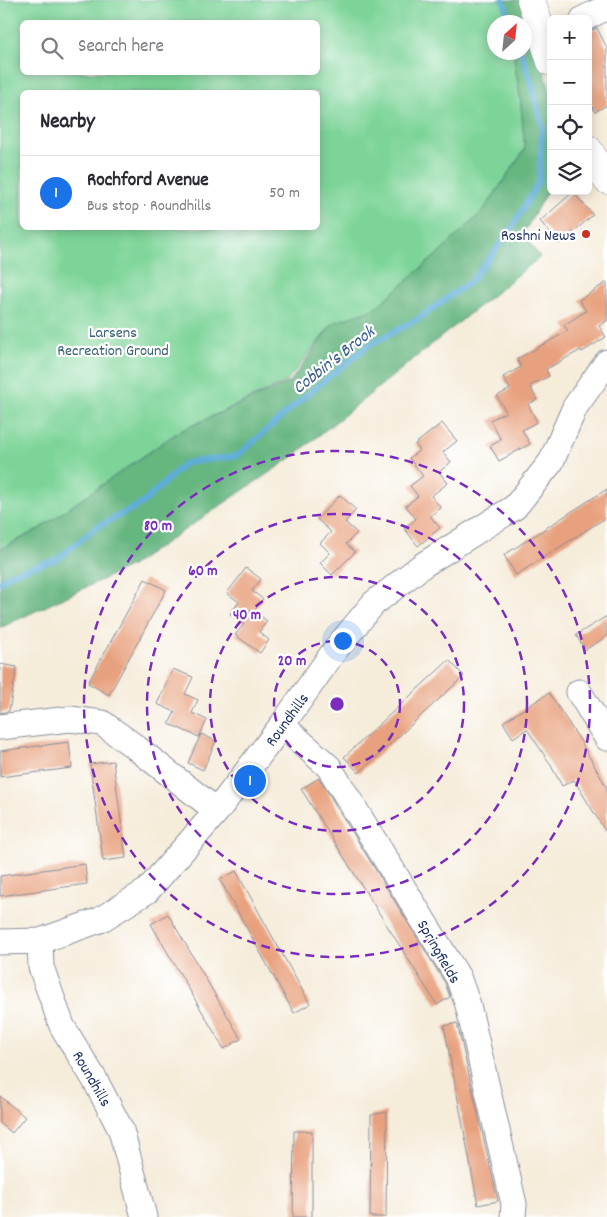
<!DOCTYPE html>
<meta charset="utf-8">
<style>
:root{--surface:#fff;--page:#f2f2f3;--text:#2b2b33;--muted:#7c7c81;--line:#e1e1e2;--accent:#1a73e8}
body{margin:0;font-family:Dekko,sans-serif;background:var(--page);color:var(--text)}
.controls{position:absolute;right:15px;top:15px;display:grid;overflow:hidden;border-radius:8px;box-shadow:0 2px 12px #0003}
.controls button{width:45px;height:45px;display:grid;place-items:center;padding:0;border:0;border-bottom:1px solid var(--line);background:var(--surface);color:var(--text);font:25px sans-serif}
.compass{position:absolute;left:487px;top:15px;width:45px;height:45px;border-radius:50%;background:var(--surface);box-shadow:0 2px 12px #0003;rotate:27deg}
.you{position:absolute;left:342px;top:640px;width:18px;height:18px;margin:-12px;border:4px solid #fff;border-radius:50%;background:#1a73e8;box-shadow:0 0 0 8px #1a73e833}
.badge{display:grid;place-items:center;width:32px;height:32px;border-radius:50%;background:var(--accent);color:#fff;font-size:16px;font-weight:700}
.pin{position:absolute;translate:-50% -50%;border:2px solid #fff;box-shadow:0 1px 5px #0006}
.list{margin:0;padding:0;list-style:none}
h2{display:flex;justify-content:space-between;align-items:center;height:65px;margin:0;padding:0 20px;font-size:21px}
h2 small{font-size:16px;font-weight:400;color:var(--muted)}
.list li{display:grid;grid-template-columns:32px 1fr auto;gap:15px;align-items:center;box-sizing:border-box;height:75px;padding:0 20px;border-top:1px solid var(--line)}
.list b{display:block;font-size:19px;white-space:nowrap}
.list p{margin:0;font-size:16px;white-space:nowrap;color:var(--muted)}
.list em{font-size:16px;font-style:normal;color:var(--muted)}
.icon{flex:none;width:28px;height:28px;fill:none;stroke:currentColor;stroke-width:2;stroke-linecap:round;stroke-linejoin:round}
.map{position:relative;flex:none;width:607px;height:1217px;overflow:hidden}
.search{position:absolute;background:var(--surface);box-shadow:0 2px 12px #0003;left:20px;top:20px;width:300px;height:55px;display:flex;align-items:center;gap:12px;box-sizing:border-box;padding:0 18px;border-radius:8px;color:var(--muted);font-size:19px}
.panel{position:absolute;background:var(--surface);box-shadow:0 2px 12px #0003;left:20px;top:90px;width:300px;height:140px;border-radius:8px}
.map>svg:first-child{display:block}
</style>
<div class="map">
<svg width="607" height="1217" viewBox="0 0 607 1217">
<rect width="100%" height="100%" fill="#fff"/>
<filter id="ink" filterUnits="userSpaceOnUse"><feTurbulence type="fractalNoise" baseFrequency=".02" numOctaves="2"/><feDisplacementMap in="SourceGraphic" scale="10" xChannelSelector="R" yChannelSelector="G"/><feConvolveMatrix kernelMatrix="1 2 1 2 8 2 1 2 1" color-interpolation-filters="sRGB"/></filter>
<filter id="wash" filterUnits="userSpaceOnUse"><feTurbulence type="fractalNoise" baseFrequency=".0096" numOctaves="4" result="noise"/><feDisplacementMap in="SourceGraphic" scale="20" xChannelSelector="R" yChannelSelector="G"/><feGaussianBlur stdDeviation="1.12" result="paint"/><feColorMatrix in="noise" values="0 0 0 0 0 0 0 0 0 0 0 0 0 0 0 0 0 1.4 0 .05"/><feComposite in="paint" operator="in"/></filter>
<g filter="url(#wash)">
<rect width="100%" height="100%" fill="#f5ecda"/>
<path fill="#7dd498" stroke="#4c827b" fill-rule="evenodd" d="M0,0H502L506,9L509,22H494V52L513,53L520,96L525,149L483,211L439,253L374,309L333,323L286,382L178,432L39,529L0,549ZM22,22H318V72H22ZM22,92H318V228H22Z"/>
<path fill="#66b680" stroke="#40726f" d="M502,0H521L551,93V189L546,193L523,234L540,257L291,458L131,566L0,628V550L39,529L178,432L290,382L333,323L374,309L439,253L483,211L525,149L520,96L513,53L524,52V22H509L506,9Z"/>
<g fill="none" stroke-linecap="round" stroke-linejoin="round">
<path stroke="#5eadd8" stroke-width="6" d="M503,0L511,22
M0,582L13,573L58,559L95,528L143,503L185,463L237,456L309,393L369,345L418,319L471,281L509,233L539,181L542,126L531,82L521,52"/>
</g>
<g id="blocks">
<path fill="#e8a17e" d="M597,28L607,48V105L595,112L588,99V32Z
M573,192L593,215L559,244L540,221Z
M607,282V321L599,326L606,337L582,352L581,350L546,369L549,376L530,386L537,400L528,404L537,422L522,430L530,444L499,461L490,446L501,440L490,420L506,412L497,396L510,389L503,377L521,367L517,359L568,331L564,325L586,311L579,300Z
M442,423L457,441L443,452L451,462L439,472L448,483L431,496L441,508L430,516L440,528L418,546L404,528L416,519L406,506L418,496L410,486L423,476L409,458L420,450L415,444Z
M607,489V517L516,575L504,555Z
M340,495L356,510L345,522L357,533L346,544L355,552L332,575L320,563L330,553L320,543L331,532L317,519Z
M246,568L261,579L252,591L263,599L254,611L267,621L259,632L269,640L260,653L235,635L244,624L230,614L239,602L227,593Z
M145,579L166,590L109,695L88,683Z
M607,616V636L585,650L576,635Z
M449,660L464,676L359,773L344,757Z
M0,664L17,667L9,711L0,713Z
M173,669L193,677L185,694L198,700L192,713L207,720L199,737L169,724L175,712L157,704Z
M549,693L581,742L607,788V834L574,780L562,786L549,762L527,729L513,738L503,722Z
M201,734L216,741L203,770L188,763Z
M69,742L72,768L0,777V751Z
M113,761L126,858L103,861L90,764Z
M319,778L445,983L450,997L437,1005L301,789Z
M85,864L87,884L0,896V876Z
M236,871L310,1004L294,1013L220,880Z
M168,914L241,1039L224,1049L151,924Z
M457,1023L498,1201L478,1205L444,1026Z
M0,1096L25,1117L12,1133L0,1123Z
M387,1112L386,1217H370L371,1115Z
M294,1131H312V1217H293Z"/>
</g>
</g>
<g filter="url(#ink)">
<use href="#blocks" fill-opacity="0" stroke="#888e9c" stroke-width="1"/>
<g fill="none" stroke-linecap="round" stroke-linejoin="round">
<g stroke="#888e9c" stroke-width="27">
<path id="street" d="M583,19L607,7
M579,692L607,738
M282,725L329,767L458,977L468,1005L514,1204L513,1217
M0,727L70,719L102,723L134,746L217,811
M40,941L41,967L62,1026L95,1080L121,1130L144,1217
M0,942L40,941L100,920L147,891L217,811L282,725L335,650L374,603L423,565L515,507L551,462L575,407L607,362"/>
</g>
<g stroke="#888e9c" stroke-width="29">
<path id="secondary" d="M531,0L551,62
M588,149L607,180"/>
</g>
<use href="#street" stroke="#fff" stroke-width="25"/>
<use href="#secondary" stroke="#fff" stroke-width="28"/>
</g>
</g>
<g fill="none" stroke="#7b2cbf" stroke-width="2.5" stroke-dasharray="9 6">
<circle cx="337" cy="704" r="63"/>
<circle cx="337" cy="704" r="127"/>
<circle cx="337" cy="704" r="190"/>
<circle cx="337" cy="704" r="253"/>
</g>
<circle fill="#c8321e" stroke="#fff" stroke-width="2" cx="586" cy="234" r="5"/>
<g text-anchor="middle" stroke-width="4.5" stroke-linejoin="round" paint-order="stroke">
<g font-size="16" fill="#1b2f5e" stroke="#fff" text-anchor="end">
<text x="576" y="240">Roshni News</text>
</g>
<g font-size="16" fill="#38616f" stroke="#fff">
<text x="113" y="337">Larsens<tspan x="113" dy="18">Recreation Ground</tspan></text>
</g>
<g font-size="16" fill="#1b2f5e" stroke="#fff">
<text transform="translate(286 719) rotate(-54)" y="6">Roundhills</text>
<text transform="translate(440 951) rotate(60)" y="6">Springfields</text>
<text transform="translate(93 1078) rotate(60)" y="6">Roundhills</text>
</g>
<g font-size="18" font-style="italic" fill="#325b89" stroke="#fff">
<text transform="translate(333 359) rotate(-38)" y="6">Cobbin's Brook</text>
</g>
</g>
<circle cx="337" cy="704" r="8" fill="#7b2cbf" stroke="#fff" stroke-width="2.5"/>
<g font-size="15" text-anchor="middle" font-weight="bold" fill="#7b2cbf" stroke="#fff" stroke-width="4.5" stroke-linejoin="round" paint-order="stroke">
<text x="158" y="530">80 m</text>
<text x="203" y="575">60 m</text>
<text x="247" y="619">40 m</text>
<text x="292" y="665">20 m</text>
</g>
</svg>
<div class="controls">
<button>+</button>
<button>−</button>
<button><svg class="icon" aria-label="locate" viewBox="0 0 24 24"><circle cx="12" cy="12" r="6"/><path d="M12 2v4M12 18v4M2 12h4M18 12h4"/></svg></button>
<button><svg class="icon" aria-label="layers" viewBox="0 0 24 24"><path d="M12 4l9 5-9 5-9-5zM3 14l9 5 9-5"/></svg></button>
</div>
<svg class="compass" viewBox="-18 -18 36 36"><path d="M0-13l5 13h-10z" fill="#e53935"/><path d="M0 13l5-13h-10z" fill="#7c7c81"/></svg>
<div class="you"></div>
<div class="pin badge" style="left:250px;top:781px">1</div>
<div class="search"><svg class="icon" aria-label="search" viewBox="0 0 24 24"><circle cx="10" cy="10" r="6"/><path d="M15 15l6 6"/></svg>Search here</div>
<section class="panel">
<h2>Nearby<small></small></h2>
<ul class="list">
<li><span class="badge">1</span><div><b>Rochford Avenue</b><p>Bus stop · Roundhills</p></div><em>50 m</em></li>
</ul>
</section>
</div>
